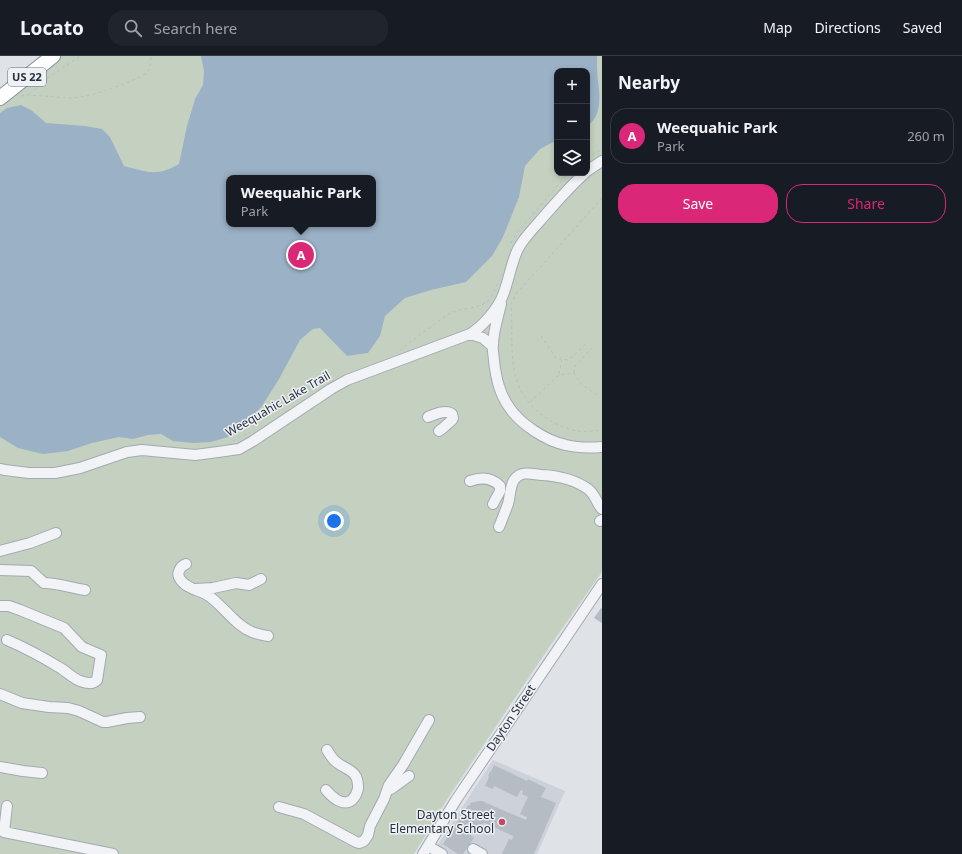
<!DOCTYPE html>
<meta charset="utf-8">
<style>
:root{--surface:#171b24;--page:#20242c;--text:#f1f3f6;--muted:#9ea1a6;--line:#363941;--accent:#db2777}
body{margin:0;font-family:"Noto Sans",sans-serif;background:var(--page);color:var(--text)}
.controls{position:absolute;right:12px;top:12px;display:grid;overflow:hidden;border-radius:8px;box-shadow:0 2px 6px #0003}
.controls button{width:36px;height:36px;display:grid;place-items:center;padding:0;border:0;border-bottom:1px solid var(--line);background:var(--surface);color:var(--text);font:20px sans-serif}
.you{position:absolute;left:334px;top:465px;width:14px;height:14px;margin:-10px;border:3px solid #fff;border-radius:50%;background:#1a73e8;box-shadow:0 0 0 6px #1a73e833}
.badge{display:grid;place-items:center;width:26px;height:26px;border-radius:50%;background:var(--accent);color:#fff;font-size:13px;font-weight:700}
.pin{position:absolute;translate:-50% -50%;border:2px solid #fff;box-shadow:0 1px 4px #0006}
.popup{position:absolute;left:226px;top:119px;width:150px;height:52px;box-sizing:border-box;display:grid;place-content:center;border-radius:8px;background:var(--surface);filter:drop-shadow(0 1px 3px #0005);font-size:13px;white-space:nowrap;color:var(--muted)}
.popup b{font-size:15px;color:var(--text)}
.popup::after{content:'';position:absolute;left:50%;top:100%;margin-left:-8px;border:8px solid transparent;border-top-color:var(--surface)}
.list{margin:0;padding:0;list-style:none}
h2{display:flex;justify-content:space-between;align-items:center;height:52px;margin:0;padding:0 16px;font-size:17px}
h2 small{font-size:13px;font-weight:400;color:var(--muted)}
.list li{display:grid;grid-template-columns:26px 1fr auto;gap:12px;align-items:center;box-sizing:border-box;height:56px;margin:0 8px 8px;padding:0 8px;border:1px solid var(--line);border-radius:16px}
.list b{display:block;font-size:15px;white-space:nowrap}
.list p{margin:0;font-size:13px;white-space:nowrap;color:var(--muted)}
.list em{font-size:13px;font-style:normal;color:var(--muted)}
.actions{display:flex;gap:8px;padding:12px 16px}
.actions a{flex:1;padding:9px 0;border:1px solid var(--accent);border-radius:16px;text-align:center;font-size:14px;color:var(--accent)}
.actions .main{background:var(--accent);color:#fff}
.icon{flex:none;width:22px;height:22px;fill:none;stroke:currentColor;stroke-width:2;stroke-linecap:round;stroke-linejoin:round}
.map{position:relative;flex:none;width:602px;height:798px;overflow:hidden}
header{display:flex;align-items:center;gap:24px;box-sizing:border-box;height:56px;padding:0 20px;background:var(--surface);border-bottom:1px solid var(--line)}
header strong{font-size:19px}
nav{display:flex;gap:22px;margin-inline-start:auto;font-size:14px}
.search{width:280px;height:36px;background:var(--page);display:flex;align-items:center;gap:10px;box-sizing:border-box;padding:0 14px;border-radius:16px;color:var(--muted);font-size:15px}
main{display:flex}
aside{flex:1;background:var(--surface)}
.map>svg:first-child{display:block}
</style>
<header>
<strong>Locato</strong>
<div class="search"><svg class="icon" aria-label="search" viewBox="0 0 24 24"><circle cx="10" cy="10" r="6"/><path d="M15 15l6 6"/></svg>Search here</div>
<nav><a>Map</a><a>Directions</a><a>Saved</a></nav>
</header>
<main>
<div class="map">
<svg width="602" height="798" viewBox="0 0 602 798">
<rect width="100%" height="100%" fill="#dfe2e7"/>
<path fill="#cdd1d9" d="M493,704L565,735L537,798H436L433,796Z"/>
<path fill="#c5d1c0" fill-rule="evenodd" d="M61,0H602V516L550,590L448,742L414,798H0V48ZM557,15H587V117H557ZM229,122H373V168H229Z"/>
<path fill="#9bb1c6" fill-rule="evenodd" d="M201,0H597C597,8 597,17 598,25C600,42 602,60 587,70V15H557V84L540,93L525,110L519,141L503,181L492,200L466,226L431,234L405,242L385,260L380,280L368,297L347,300L320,272L313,273L300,284L279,323L262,350L246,368L228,381L211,386L193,387L173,385L161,378L148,379L133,383L119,381L92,387L68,395L43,398L18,392L0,381V57L7,52L21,49L31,54L46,67L85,70L102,73L110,81L124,110C147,116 157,121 179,108L187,70L195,43L203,29L204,15ZM229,122H373V168H229Z"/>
<path fill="#b6bcc4" d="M601,552L602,553V567L594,562Z
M494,709L527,725L528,723L546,732L541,741L556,747L534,798H502L509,783L512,784L513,780L485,767L479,769L471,780L474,782L463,798H458L443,788L468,750V749H471L470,747L480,745H483L484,746L526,764L527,761L520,758L528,741L522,738L523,735L521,734L517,741L494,730L493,733L485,730L489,721L488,720L490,716H491Z"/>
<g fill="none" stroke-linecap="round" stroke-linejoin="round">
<g stroke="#a4a9b1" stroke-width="12">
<path id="minor" d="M587,115L602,105
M501,248C498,261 493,276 493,289C492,294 494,300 494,305C496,321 499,337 509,351C520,368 546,385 566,389C578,392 590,392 602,391
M470,278L483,282L492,290
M428,361C435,358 446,353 452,358L453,362L452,364L443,372L439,375
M0,413L5,414L29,417H55L80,412L127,396L142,394L195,399L218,396L239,393L253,385L331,333L347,324L470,278C482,271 498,253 503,239C509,224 511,207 518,193C523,183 532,174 539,166C554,149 568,132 585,117
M470,425C481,421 491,421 500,430V435L493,448
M600,465L602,464
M499,471C502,464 505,456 508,448C510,441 510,430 514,424C521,414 531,418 542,419C559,420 574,423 588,433C596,439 596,447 602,453
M0,495L30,487L56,477
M186,508C180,510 176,518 180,523C186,533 200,534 209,540C224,551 235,569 252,576C257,578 263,579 268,580
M0,514L31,515L44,527C58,527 71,532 85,534
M195,533L213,532L236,527L249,529L261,523
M0,550H9L20,554L64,572L82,591L101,599L97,624C93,629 86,627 80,625C73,622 68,617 62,613C44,602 26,592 7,584
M0,638L22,647L49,651L68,652L79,655L103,666H107L127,662L140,661
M0,711L23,715L42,717
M388,733H391L409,720
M326,734C332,741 343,751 352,744C355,741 357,737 358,733C359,712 345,715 334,704C331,701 329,697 327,694
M7,750L4,776L113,798
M279,751L304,758L356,786L359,787L364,785L368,779L370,770L384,743L389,729L403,709L429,664
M428,790L442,798
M473,793L482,798
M423,798L456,744L602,528"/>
</g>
<g stroke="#87909d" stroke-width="16">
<path id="highway" d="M0,42L53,0"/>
</g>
<path stroke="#b9bdc2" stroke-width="1" stroke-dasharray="3 3" stroke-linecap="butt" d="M29,38L45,24L80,0
M21,40L28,39L70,42C91,41 110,33 129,26C135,23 141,21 146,17C151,12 151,7 151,0
M587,102L602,93
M602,142L516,238L511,247V250C513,273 510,296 515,318C521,347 549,370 577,375C586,376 594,375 602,374
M511,187L516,178L563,123L569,117
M541,280L556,302L561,303
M400,295L410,286L450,257C461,252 481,253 489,244C493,238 496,231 499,224
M574,317L575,310L592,292
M559,318L562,303L568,304L572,301L588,286
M530,346L559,319L574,317L581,328L597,339
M233,385L250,376"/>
<use href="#minor" stroke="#f1f3f6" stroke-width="10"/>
<use href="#highway" stroke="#fff" stroke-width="14"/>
</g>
<circle fill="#c74961" stroke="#eef1f5" stroke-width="1.5" cx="502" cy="766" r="4"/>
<g text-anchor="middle" stroke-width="3" stroke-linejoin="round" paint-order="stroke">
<rect fill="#eef1f5" stroke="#636b74" stroke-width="1" x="8" y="12" width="38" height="18" rx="3"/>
<g font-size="11" font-weight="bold" fill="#28313d">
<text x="27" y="25">US 22</text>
</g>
<g font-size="12" fill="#28313d" stroke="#eef1f5">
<text transform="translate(278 348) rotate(-30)" y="4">Weequahic Lake Trail</text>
<text transform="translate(511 662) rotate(-56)" y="4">Dayton Street</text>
</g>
<g font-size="12" fill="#28313d" stroke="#eef1f5" text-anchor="end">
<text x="494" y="763">Dayton Street<tspan x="494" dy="14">Elementary School</tspan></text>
</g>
</g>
</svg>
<div class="controls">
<button>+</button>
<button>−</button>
<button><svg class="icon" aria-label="layers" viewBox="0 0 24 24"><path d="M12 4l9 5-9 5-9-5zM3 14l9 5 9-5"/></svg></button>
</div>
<div class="you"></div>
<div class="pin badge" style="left:301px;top:199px">A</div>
<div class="popup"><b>Weequahic Park</b>Park</div>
</div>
<aside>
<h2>Nearby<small></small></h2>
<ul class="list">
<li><span class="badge">A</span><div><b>Weequahic Park</b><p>Park</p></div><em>260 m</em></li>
</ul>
<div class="actions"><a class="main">Save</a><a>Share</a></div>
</aside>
</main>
